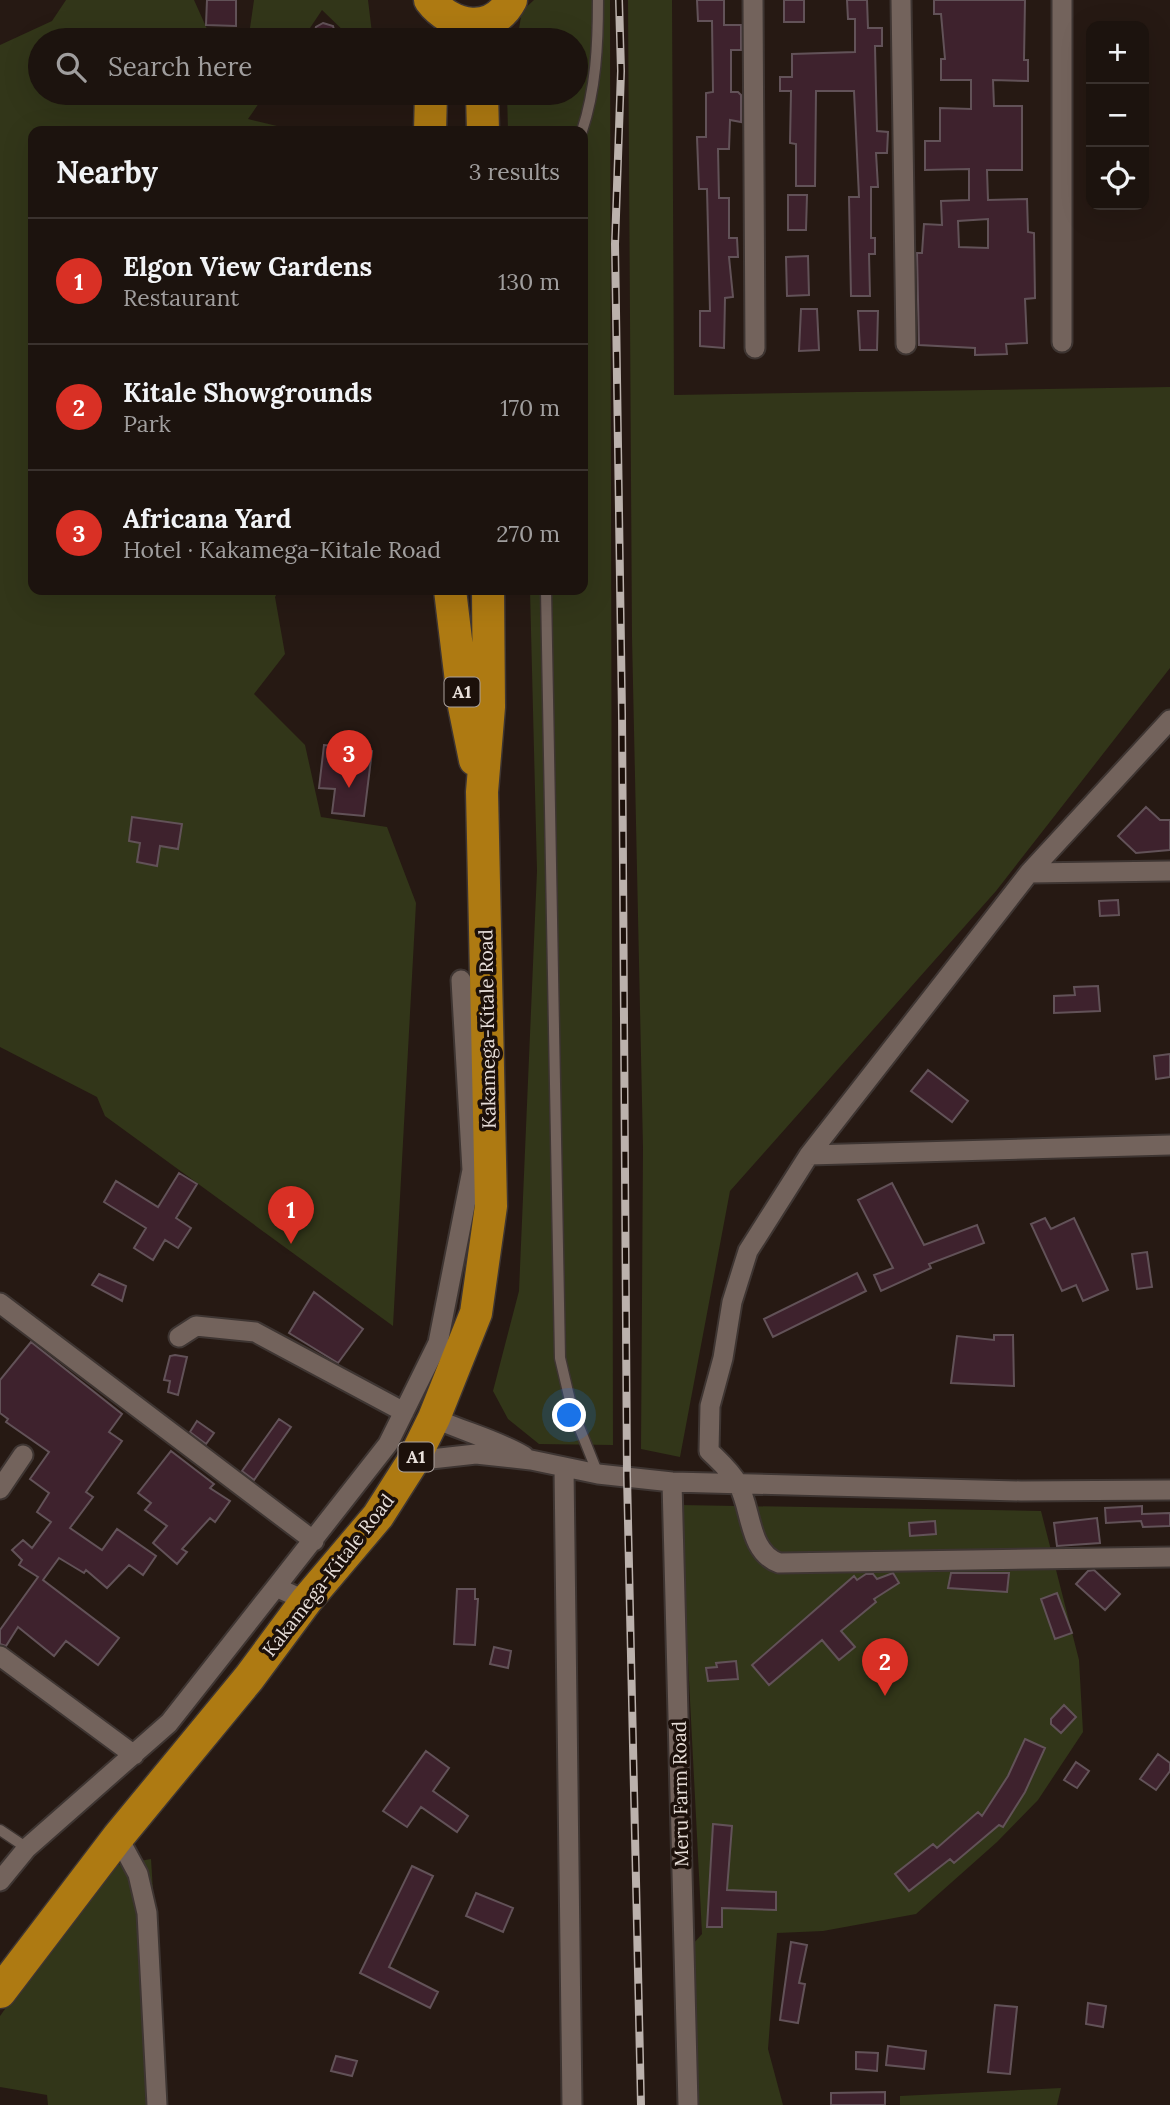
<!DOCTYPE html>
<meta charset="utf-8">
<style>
:root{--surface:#1c130e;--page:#251c17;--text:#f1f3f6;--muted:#a09e9e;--line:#3a322e;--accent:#d93025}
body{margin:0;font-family:Lora,serif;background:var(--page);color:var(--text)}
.controls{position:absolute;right:21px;top:21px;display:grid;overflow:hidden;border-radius:14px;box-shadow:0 7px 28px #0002}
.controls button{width:63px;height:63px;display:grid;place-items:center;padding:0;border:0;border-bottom:2px solid var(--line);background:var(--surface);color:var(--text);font:35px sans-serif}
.you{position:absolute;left:570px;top:1416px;width:24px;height:24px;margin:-18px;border:5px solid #fff;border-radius:50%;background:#1a73e8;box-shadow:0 0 0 10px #1a73e833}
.badge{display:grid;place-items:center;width:46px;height:46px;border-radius:50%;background:var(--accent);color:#fff;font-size:23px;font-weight:700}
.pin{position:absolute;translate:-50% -58px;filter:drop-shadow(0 2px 4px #0008)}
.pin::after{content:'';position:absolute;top:37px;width:24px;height:21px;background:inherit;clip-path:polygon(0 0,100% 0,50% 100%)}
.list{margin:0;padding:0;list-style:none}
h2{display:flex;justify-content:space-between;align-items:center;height:91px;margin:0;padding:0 28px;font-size:30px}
h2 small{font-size:23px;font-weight:400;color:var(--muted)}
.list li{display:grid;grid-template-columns:46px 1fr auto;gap:21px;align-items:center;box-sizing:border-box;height:126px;padding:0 28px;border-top:2px solid var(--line)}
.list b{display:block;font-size:26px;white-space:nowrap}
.list p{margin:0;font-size:23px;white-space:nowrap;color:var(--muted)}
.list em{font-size:23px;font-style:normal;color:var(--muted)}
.icon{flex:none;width:38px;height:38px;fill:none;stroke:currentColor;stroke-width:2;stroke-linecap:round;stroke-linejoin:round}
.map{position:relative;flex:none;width:1170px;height:2105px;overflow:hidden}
.search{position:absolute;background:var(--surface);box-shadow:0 7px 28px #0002;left:28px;top:28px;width:560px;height:77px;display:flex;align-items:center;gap:18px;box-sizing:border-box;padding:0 24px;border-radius:38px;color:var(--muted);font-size:26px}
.panel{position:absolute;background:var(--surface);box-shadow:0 7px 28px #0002;left:28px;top:126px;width:560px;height:469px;border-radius:14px}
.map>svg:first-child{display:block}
</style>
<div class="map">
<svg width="1170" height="2105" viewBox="0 0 1170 2105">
<rect width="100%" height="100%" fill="#261913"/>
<path fill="#323619" d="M66,0H194L212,40H40V93H266L248,119L298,131H33V590H279L275,597L285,654L254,694L305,745L321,817L387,827L416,903L393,1326L105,1116L97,1097L0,1047V45L52,21Z
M254,0H368L372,33L351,38L322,10L302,40H217L250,28Z
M534,0H610L613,1445L539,1444L508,1419L493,1391L519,1291L537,871L530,590H583V131H508L507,93H576V40H517L522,11Z
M628,0H672L674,395L1170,387V668L996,891L730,1191L680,1457L641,1449L643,1148L632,637Z
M680,1505L1041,1511L1079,1660L1083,1732L1038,1800L997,1842L916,1914L823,1931L777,1933L768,2049L783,2105H695L692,1945L702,1934Z
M151,1859L165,2083L145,2097L147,2105H48L47,2095L0,2087V2016L106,1867Z
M1061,2088L1057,2105H900V2096Z"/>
<path fill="#3e222d" stroke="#625258" stroke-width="2" fill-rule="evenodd" d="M207,0H236V26L206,25Z
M697,0H724V25H741V50H731V92H738L741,95V122L730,120L729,149H718L719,198H729V238H737L738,257H729L733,297L725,298L724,348L700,346V311H710L707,189H699L697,137H706V93L713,92L712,21H698Z
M784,0H804V22H784Z
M847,0H867L868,28H882V46H875L876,92L877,131L888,132L887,153H876L878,187H871V238H875V254H869L870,296H851L849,197H859L854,91H816L815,186H796V144L790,143L791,91H780V77H792V54L855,52V19H848Z
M934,0H1025L1024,60H1028V81L993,80L994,106H1022V170H987L988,200L1027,199L1028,232L1034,233L1035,298L1025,299L1027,343L1006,344L1007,354L975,355V348L919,345L917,253H922L924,224L942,225L941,201L969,200V169L925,170V141H940V108L971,109V80H941V59H945L941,14H934ZM988,219V248L959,247L958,221Z
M323,23L333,26L337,40H312L316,27Z
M788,195H807L806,230H788Z
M808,256L809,295L787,296L786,257Z
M801,309H817L819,350L799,351Z
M858,311H878L877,350H860Z
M324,745L372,751L364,816L332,813L335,789L319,788Z
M1146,807L1160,820H1170V850L1136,853L1118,836Z
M132,817L182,824L178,849L160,846L157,866L137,862L140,843L129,841Z
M1118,900L1119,915L1100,916L1099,901Z
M1098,986L1100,1011L1054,1013V996L1075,995L1074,987Z
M1170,1054V1077L1156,1079L1154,1056Z
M928,1070L968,1101L952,1122L911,1091Z
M179,1173L197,1184L176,1218L191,1228L178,1248L165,1240L153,1260L134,1248L146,1228L104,1202L116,1181L158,1207Z
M892,1183L924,1245L977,1225L984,1243L929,1264L931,1268L881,1291L874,1275L893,1268L858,1200Z
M1045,1218L1051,1229L1074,1218L1108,1290L1083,1301L1076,1285L1062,1291L1031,1224Z
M1147,1252L1152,1287L1137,1289L1132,1254Z
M857,1273L866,1291L773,1337L764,1319Z
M99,1274L126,1286L122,1301L92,1285Z
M314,1292L363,1329L338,1363L289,1333Z
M994,1335H1013L1014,1386L951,1383L957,1336L994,1340Z
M31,1342L122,1414L109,1432L122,1441L86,1492L93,1497L70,1528L102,1550L117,1529L156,1556L143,1575L129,1565L107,1588L86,1570L84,1573L59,1558L43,1580L119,1638L98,1665L66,1641L54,1656L18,1627L6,1646L0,1644V1630L38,1577L19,1565L22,1560L12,1550L23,1540L32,1548L51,1522L37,1512L49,1493L30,1479L49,1452L6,1422L8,1419L0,1413V1380Z
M175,1355L187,1357L178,1395L168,1392L170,1381L164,1380L170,1356Z
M279,1419L291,1427L254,1480L242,1471Z
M197,1421L214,1433L206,1444L190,1432Z
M171,1451L214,1484L210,1488L230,1501L215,1522L210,1518L182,1549L187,1552L177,1564L153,1543L167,1526L145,1510L151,1503L138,1493Z
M1142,1506V1514L1170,1513V1526L1143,1527L1141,1521L1106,1523L1105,1508Z
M1097,1518L1100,1543L1057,1546L1054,1523Z
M935,1521L936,1534L910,1536L909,1523Z
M1094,1570L1120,1594L1105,1610L1076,1584L1088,1571Z
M893,1573L899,1583L874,1599L876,1602L841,1631L855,1647L839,1660L822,1640L769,1685L752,1665L854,1576L857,1580L866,1574H873L877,1579Z
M951,1573H1009L1007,1592L948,1588Z
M457,1589H475V1599H478L475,1645L454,1644Z
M1057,1593L1072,1633L1055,1639L1041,1599Z
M494,1647L511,1651L508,1668L490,1664Z
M736,1661L738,1679L708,1681L706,1668L717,1667L716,1663Z
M1064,1705L1076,1717L1061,1733L1051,1724V1719Z
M1025,1739L1045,1748L1025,1792L1003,1827L999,1825L954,1863L950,1859L909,1891L895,1874L933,1844L937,1848L978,1812L982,1816L1008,1776Z
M426,1751L449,1768L433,1791L468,1816L457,1832L421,1807L407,1827L383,1811Z
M1158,1754L1170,1763V1771L1156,1790L1140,1779Z
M1076,1762L1089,1771L1077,1788L1064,1780Z
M713,1824L732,1826L727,1890L776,1892V1910L722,1908V1927H707Z
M412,1866L433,1876L389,1967L438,1992L430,2008L360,1973Z
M476,1893L513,1908L503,1932L466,1916Z
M791,1942L807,1945L799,1983L805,1984L798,2023L780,2020Z
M1088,2003L1106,2006L1103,2027L1086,2024Z
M995,2005L1017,2007L1010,2074L988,2072Z
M888,2046L926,2051L924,2069L886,2065Z
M856,2052L878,2053L877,2071L856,2069Z
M336,2056L357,2061L352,2076L331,2071Z
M885,2092V2105H831V2093Z"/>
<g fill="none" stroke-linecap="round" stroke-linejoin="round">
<g stroke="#3e3532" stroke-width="13">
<path id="service" d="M582,131C596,89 598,44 598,0
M546,590L560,1358L572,1409L598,1474
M0,1830L27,1848"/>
</g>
<g stroke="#3e3532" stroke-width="23">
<path id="minor" d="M753,0L755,348
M901,0L906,344
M1062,0V342
M1170,720L1029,873L809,1155L748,1251L732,1302L723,1358L710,1406L709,1451C719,1461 731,1471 738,1484C752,1509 748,1552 779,1563L1170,1557
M1029,873L1170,871
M809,1155L1170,1145
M0,1303L314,1541
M179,1337L196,1326L255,1332L404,1412
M434,1418C464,1432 495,1439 524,1456
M413,1461L476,1454L531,1460L598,1474L672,1482L1021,1491L1170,1490
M564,1468L572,2105
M672,1482L688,2105
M0,1489L23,1455
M276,1587L388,1444L438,1343L472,1170L461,980
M0,1656L134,1755
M118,1837L138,1874L147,1913L157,2105
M0,1881L27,1848L169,1723L276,1587L306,1601"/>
</g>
<g stroke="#3e3532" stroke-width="35">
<path id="trunk" d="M430,0C451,28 493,35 511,0
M482,93L483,131
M430,131L431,93
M450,590L464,706L475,760
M0,1992L118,1837L249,1678L306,1601L378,1516L413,1461L434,1418L476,1313L491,1206L482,792L489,707L488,590"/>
</g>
<use href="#service" stroke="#73635c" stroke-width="10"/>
<use href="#minor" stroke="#73635c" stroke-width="19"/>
<use href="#trunk" stroke="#ae7a12" stroke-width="32"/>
<g stroke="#bbb1ac" stroke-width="8">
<path id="rail" d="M619,0L621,71L615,244L622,714L627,1476L641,2105"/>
</g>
<use href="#rail" stroke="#1c100a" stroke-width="5" stroke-dasharray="16" stroke-linecap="butt"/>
</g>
<g text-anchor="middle" stroke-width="7" stroke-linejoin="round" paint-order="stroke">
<g fill="#1c100a" stroke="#aba19c" stroke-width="2">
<rect x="444.5" y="677.5" width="35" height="29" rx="5"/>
<rect x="398.5" y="1442.5" width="35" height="29" rx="5"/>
</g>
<g font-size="18" font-weight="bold" fill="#e8dfda">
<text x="462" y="698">A1</text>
<text x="416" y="1463">A1</text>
</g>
<g font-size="19" fill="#e8dfda" stroke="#1c100a">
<text transform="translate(487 1029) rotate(-91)" y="7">Kakamega-Kitale Road</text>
<text transform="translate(328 1575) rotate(-52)" y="7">Kakamega-Kitale Road</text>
<text transform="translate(680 1794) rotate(-91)" y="7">Meru Farm Road</text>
</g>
</g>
</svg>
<div class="controls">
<button>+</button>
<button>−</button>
<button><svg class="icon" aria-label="locate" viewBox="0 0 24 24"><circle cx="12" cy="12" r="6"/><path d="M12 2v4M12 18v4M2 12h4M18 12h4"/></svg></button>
</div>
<div class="you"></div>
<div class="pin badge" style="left:291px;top:1244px">1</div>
<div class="pin badge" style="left:885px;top:1696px">2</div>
<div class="pin badge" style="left:349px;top:788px">3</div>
<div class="search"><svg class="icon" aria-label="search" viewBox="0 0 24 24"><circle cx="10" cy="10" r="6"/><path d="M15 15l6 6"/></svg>Search here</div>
<section class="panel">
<h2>Nearby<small>3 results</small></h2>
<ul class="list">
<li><span class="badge">1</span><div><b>Elgon View Gardens</b><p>Restaurant</p></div><em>130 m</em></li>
<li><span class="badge">2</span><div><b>Kitale Showgrounds</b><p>Park</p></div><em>170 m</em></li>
<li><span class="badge">3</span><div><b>Africana Yard</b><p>Hotel · Kakamega-Kitale Road</p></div><em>270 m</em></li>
</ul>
</section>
</div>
